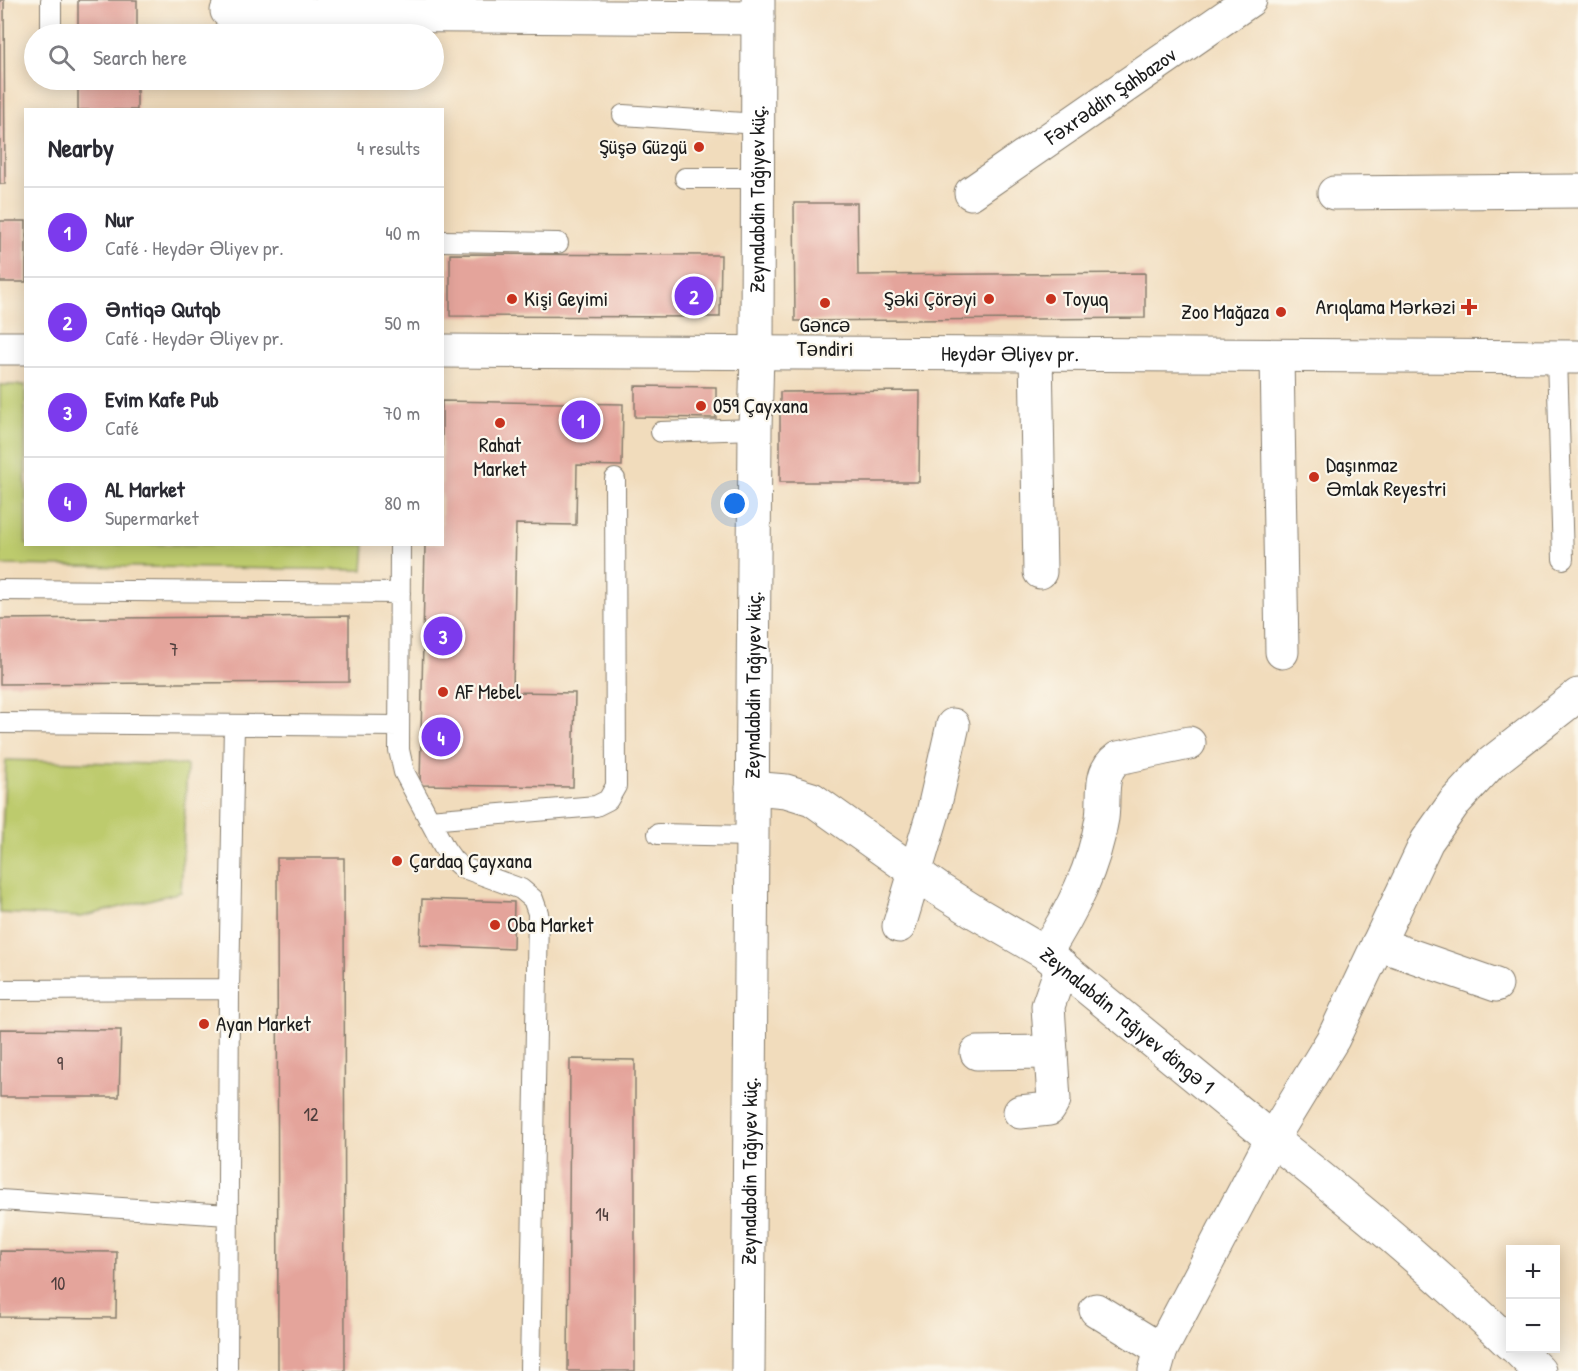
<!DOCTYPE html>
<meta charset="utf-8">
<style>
:root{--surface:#fff;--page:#f7f7f7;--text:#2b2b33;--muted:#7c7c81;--line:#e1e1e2;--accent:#7c3aed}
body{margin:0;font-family:"Patrick Hand",sans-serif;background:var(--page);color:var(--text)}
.controls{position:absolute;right:18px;bottom:18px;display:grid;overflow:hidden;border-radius:0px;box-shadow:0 3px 15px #0003}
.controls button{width:54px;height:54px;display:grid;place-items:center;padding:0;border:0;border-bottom:2px solid var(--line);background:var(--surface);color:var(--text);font:30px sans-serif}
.you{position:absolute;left:735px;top:504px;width:21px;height:21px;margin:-15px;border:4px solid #fff;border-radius:50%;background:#1a73e8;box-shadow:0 0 0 9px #1a73e833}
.badge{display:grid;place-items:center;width:39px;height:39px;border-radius:50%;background:var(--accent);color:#fff;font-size:20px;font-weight:700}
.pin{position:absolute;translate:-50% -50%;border:3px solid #fff;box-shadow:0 2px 6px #0006}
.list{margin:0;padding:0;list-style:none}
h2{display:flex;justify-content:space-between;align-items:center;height:78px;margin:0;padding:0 24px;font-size:26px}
h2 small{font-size:20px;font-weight:400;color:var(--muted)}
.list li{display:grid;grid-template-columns:39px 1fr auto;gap:18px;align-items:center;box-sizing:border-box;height:90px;padding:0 24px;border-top:2px solid var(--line)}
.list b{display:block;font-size:22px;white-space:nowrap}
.list p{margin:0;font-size:20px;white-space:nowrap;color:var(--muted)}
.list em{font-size:20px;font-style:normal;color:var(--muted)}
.icon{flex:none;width:33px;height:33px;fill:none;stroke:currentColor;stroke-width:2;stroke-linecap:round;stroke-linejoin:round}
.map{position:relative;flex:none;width:1578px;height:1371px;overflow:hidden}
.search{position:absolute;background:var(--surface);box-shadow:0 3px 15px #0003;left:24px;top:24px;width:420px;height:66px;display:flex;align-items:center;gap:15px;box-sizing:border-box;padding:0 21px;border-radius:33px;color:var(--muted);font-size:22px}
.panel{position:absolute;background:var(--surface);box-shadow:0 3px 15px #0003;left:24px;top:108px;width:420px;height:438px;border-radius:0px}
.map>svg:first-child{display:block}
</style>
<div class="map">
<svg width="1578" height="1371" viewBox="0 0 1578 1371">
<rect width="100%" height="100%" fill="#fbf7ec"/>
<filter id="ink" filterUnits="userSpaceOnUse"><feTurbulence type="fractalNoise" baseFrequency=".0167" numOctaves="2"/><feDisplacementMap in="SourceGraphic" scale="12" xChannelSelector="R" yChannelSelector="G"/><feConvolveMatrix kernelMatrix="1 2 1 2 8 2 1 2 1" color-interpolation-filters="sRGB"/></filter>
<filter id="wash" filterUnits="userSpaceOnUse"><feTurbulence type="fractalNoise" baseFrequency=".008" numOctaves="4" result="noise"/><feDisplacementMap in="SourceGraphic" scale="24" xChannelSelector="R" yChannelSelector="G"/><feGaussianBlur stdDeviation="1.35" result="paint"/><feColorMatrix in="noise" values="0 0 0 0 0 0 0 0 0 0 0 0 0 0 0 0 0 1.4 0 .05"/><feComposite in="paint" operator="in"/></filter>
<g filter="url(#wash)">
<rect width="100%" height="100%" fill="#f1dcbc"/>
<path fill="#bdcb6d" stroke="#6c7444" stroke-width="1.5" d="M0,385H25L26,544L365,545L363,570L0,565Z
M6,760L187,765L181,892L81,917L0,913V870Z"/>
<g id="blocks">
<path fill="#e4a49b" d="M0,0H4L5,184H0Z
M78,0H137V34H78Z
M78,80H137V110H78Z
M794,203H857L858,275L1145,273V318L795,321Z
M0,221H26V282H0Z
M450,254L721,255L720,317L450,316Z
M635,386L716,387V418L635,417Z
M920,391L919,482H780V392Z
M442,401L623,404L622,466L577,465L576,525L516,524L513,692L575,693L573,787L420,785L425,544H442Z
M349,616V682L0,684V619Z
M277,858H344L345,1371H278Z
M422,899L514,902L513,949L420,945Z
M0,1029L121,1030L119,1097H0Z
M570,1059L635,1060V1371H568Z
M0,1251L117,1252L116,1318L0,1317Z"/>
</g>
</g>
<g filter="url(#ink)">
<use href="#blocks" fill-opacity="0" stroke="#867c6c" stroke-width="1.5"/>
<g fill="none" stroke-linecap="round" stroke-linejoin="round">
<g stroke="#867c6c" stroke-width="22">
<path id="lane" d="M51,34V0
M623,115L758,124
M685,178H758
M442,241L558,243
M1557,357L1563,559
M661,432L755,429
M400,544L399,750L404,772L445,849L453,860L461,867L521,889L533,899L538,913L530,1371
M0,590L400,593
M0,723L399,726
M429,820L596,806L608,800L616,786L615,479
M658,834L751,836
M0,990L229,989
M0,1200L228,1215
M227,1371L229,989L234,725"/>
</g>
<g stroke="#867c6c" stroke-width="35">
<g id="street">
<path d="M227,11L320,15L758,18"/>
<path id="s1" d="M971,193L1250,0"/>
<path d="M1334,193L1578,191"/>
<path d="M1036,354L1040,572"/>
<path d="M1277,356L1282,652"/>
<path id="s2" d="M752,788L786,791L812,799L940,890L978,914L1045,953L1272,1139L1161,1350L1155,1371"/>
<path d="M899,926L933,813L953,725"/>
<path d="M1378,944L1496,985"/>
<path d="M1045,953C1072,911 1094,868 1102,818C1105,796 1098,772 1118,758L1189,743"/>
<path d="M977,1053L1051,1052"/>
<path d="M1020,1112L1049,1109L1054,1100L1048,1006L1062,966"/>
<path d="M1096,1310L1161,1350"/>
<path d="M1510,1344C1435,1271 1355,1204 1272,1139L1333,1039L1427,841L1454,803L1491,763L1578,695"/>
<path d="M1516,1348L1539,1371"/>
</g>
</g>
<g stroke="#867c6c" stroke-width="35">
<g id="secondary">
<path d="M0,348H26"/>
<path id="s3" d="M442,351L1578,357"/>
<path id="s4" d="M748,1371L755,429L757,353L758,0"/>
</g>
</g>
<use href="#lane" stroke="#fff" stroke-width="20"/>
<use href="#street" stroke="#fff" stroke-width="33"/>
<use href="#secondary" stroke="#fff" stroke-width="33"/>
</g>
</g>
<g fill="#c8321e" stroke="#fbf7ec" stroke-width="2">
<circle cx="699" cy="147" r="6"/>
<circle cx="512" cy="299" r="6"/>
<circle cx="989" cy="299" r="6"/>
<circle cx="1051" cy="299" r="6"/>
<circle cx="825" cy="303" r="6"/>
<path d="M1466 298h6v6h6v6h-6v6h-6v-6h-6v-6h6z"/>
<circle cx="1281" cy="312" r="6"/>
<circle cx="701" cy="406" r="6"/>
<circle cx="500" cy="423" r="6"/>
<circle cx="1314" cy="477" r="6"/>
<circle cx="443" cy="692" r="6"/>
<circle cx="397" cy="861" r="6"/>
<circle cx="495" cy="925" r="6"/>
<circle cx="204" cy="1024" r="6"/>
</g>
<g text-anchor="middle" stroke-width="4.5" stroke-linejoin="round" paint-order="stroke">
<g font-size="18" fill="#4e3e3c">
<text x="174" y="656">7</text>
<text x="60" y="1070">9</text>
<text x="311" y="1121">12</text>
<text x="602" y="1221">14</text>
<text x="58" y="1290">10</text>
</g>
<g font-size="21" fill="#1c1c1c" stroke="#fbf7ec">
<text dy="7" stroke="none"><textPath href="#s1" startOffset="170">Fəxrəddin Şahbazov</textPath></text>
<text dy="7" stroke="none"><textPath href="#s4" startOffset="1172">Zeynalabdin Tağıyev küç.</textPath></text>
<text dy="7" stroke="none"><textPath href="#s3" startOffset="568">Heydər Əliyev pr.</textPath></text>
<text dy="7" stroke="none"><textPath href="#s4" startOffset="686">Zeynalabdin Tağıyev küç.</textPath></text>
<text dy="7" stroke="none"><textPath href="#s2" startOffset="447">Zeynalabdin Tağıyev döngə 1</textPath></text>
<text dy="7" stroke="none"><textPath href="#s4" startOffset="200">Zeynalabdin Tağıyev küç.</textPath></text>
</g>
<g font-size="21" fill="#1c1c1c" stroke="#fbf7ec" text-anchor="start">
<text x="687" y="154" text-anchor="end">Şüşə Güzgü</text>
<text x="524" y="306">Kişi Geyimi</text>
<text x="977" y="306" text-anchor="end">Şəki Çörəyi</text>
<text x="1063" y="306">Toyuq</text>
<text x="1456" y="314" text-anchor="end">Arıqlama Mərkəzi</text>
<text x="1269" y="319" text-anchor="end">Zoo Mağaza</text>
<text x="825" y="332" text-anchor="middle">Gəncə<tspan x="825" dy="24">Təndiri</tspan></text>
<text x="713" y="413">059 Çayxana</text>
<text x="500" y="452" text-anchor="middle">Rahat<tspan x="500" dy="24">Market</tspan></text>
<text x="1326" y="472">Daşınmaz<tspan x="1326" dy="24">Əmlak Reyestri</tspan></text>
<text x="455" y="699">AF Mebel</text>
<text x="409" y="868">Çardaq Çayxana</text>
<text x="507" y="932">Oba Market</text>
<text x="216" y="1031">Ayan Market</text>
</g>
</g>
</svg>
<div class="controls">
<button>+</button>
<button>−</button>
</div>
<div class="you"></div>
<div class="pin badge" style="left:581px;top:420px">1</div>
<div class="pin badge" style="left:694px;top:296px">2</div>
<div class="pin badge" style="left:443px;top:636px">3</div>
<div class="pin badge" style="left:441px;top:737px">4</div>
<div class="search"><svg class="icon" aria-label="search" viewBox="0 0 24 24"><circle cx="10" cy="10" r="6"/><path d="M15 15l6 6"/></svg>Search here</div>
<section class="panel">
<h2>Nearby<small>4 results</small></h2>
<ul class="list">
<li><span class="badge">1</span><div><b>Nur</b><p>Café · Heydər Əliyev pr.</p></div><em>40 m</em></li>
<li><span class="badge">2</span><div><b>Əntiqə Qutqb</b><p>Café · Heydər Əliyev pr.</p></div><em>50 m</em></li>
<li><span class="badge">3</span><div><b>Evim Kafe Pub</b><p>Café</p></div><em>70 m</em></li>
<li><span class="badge">4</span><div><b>AL Market</b><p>Supermarket</p></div><em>80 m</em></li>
</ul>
</section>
</div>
